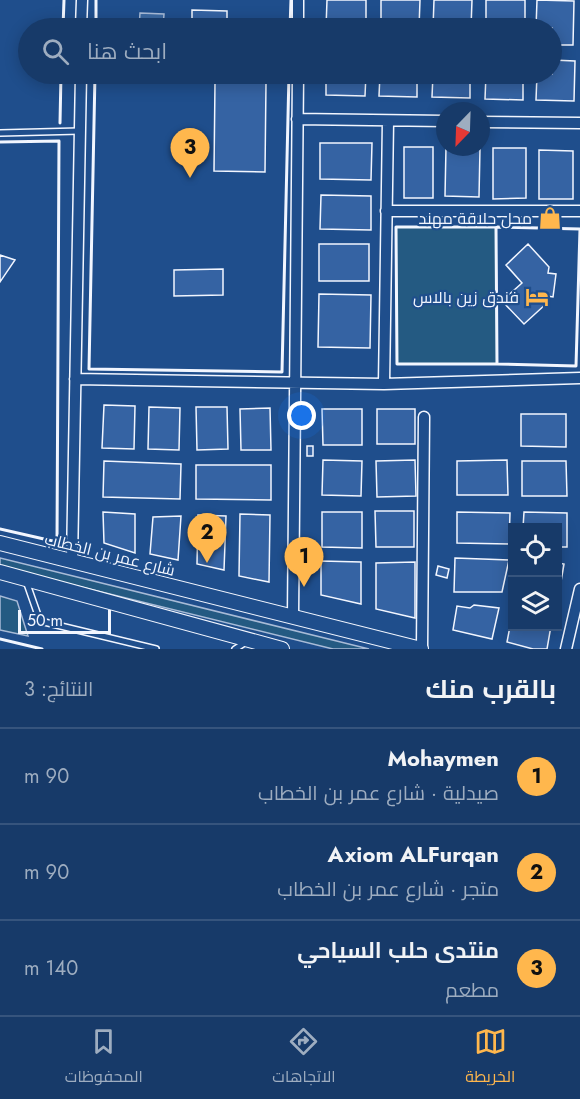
<!DOCTYPE html>
<html lang="ar">
<meta charset="utf-8">
<style>
:root{--surface:#173a69;--page:#20416f;--text:#f1f3f6;--muted:#9eadc0;--line:#36547d;--accent:#ffb74d}
body{margin:0;font-family:Jost,Cairo,sans-serif;background:var(--page);color:var(--text);direction:rtl}
.controls{position:absolute;right:18px;bottom:18px;display:grid;overflow:hidden;border-radius:0px;box-shadow:0 3px 15px #0003}
.controls button{width:54px;height:54px;display:grid;place-items:center;padding:0;border:0;border-bottom:2px solid var(--line);background:var(--surface);color:var(--text);font:30px sans-serif}
.compass{position:absolute;left:436px;top:102px;width:54px;height:54px;border-radius:50%;background:var(--surface);box-shadow:0 3px 15px #0003;rotate:203deg}
.scale{position:absolute;left:18px;bottom:15px;width:93px;box-sizing:border-box;padding-left:6px;border:3px solid #f2f6ff;border-top:0;font-size:16px;line-height:21px;white-space:nowrap;color:#f2f6ff;-webkit-text-stroke:4px #1f4e8c;paint-order:stroke}
.you{position:absolute;left:302px;top:416px;width:21px;height:21px;margin:-15px;border:4px solid #fff;border-radius:50%;background:#1a73e8;box-shadow:0 0 0 9px #1a73e833}
.badge{display:grid;place-items:center;width:39px;height:39px;border-radius:50%;background:var(--accent);color:#111;font-size:20px;font-weight:700}
.pin{position:absolute;translate:-50% -50px;filter:drop-shadow(0 2px 3px #0008)}
.pin::after{content:'';position:absolute;top:32px;width:21px;height:18px;background:inherit;clip-path:polygon(0 0,100% 0,50% 100%)}
.list{margin:0;padding:0;list-style:none}
h2{display:flex;justify-content:space-between;align-items:center;height:78px;margin:0;padding:0 24px;font-size:26px}
h2 small{font-size:20px;font-weight:400;color:var(--muted)}
.list li{display:grid;grid-template-columns:39px 1fr auto;gap:18px;align-items:center;box-sizing:border-box;height:96px;padding:0 24px;border-top:2px solid var(--line)}
.list b{display:block;font-size:22px;white-space:nowrap}
.list p{margin:0;font-size:20px;white-space:nowrap;color:var(--muted)}
.list em{font-size:20px;font-style:normal;color:var(--muted)}
.icon{flex:none;width:33px;height:33px;fill:none;stroke:currentColor;stroke-width:2;stroke-linecap:round;stroke-linejoin:round}
.map{position:relative;flex:none;width:580px;height:649px;overflow:hidden;direction:ltr}
.search{position:absolute;background:var(--surface);box-shadow:0 3px 15px #0003;left:18px;right:18px;top:18px;height:66px;display:flex;align-items:center;gap:15px;box-sizing:border-box;padding:0 21px;border-radius:33px;color:var(--muted);font-size:22px}
.sheet{height:366px;background:var(--surface)}
nav{display:flex;justify-content:space-around;align-items:center;box-sizing:border-box;height:84px;border-top:2px solid var(--line);background:var(--surface);font-size:16px;color:var(--muted)}
nav a{display:grid;justify-items:center;gap:3px}
nav .on{color:var(--accent)}
.map>svg:first-child{display:block}
</style>
<div class="map">
<svg width="580" height="649" viewBox="0 0 580 649">
<rect width="100%" height="100%" fill="#1f4e8c"/>
<path fill="#245a82" stroke="#a8bbd7" stroke-width="1.5" d="M396,227H496L497,364H397Z
M0,558L369,649H333L0,567Z
M0,596L17,601L28,636L0,630Z"/>
<path fill="#3b69a3" stroke="#a8bbd7" stroke-width="1.5" d="M140,13L164,14L163,28H139Z"/>
<path fill="#3563a3" stroke="#f2f6ff" stroke-width="1.5" d="M327,0H366V28H326Z
M381,0H420L419,28H381Z
M434,0H472L471,28H433Z
M486,0H525V28H486Z
M537,0L574,1L573,45H552V28H536Z
M192,10L227,11V28H192Z
M552,60L575,61L574,101L536,100L537,74H552Z
M326,74H366L365,96L326,95Z
M380,74H417V97L379,96Z
M433,74H470V98L432,97Z
M486,74H523V100L485,99Z
M215,83H266L265,172L214,171Z
M320,143H372L371,180L320,179Z
M404,147H433V198H404Z
M446,147L480,148L479,197L445,196Z
M493,148H526V198L493,199Z
M539,150L573,151V199H539Z
M321,195L371,196V230L320,229Z
M319,244H369V281H319Z
M528,244L549,267L548,273L556,274L553,297L547,296V303L524,324L502,301L522,283L506,265Z
M0,255L15,260L0,282Z
M223,269V295L174,296V270Z
M319,294L371,295L370,348L318,347Z
M104,405L135,406L134,449L102,448Z
M149,407L180,408L179,450L148,449Z
M196,407H227L228,449L197,450Z
M270,408L271,450H241L240,409Z
M322,409H362V445H323Z
M377,409H415V444H377Z
M521,414H566V447L521,446Z
M307,446H313V456H307Z
M323,460L362,461L361,496L322,495Z
M415,460L416,496L377,497L376,461Z
M507,460L508,495H457V461Z
M104,461L181,464L180,499L103,497Z
M522,461H566L567,496H522Z
M196,465H271V500L196,499Z
M375,511H414V547H376Z
M103,512L135,514V553L104,543Z
M322,512H362V548L322,547Z
M457,512L510,513L509,544L457,543Z
M524,512L567,513V547H558V528H523Z
M240,514L270,515L269,582L239,576Z
M198,515L226,516L224,570L197,564Z
M181,516L178,560L150,554L153,517Z
M455,558L509,560L502,592H454Z
M321,561L361,562V604L321,595Z
M415,562V618L376,609V563Z
M558,563L564,564L558,599Z
M438,566L449,569L447,578L436,575Z
M474,605L499,608L492,639L453,630L457,606L470,608Z
M512,616V626H551L547,649H533L507,642Z"/>
<g fill="none" stroke-linecap="round" stroke-linejoin="round">
<g stroke="#f2f6ff" stroke-width="8">
<path id="service" d="M0,133L80,131
M26,581L40,621L156,649
M235,649L246,642"/>
</g>
<g stroke="#f2f6ff" stroke-width="13">
<path id="minor" d="M81,28L82,0
M298,28V0
M297,119L445,121
M481,122L580,123
M386,211H580
M75,379L384,384L580,378
M384,384L388,121
M72,561L81,74
M293,616L298,74
M422,649L424,417
M566,649L580,589"/>
</g>
<g stroke="#f2f6ff" stroke-width="16">
<path id="tertiary" d="M0,543L421,649
M0,572L282,649"/>
</g>
<use href="#service" stroke="#1f4e8c" stroke-width="5"/>
<use href="#minor" stroke="#1f4e8c" stroke-width="10"/>
<use href="#tertiary" stroke="#1f4e8c" stroke-width="14"/>
<path stroke="#f2f6ff" stroke-width="3" d="M63,28L64,0
M96,28V0
M290,28L291,0
M95,74L89,369L282,372L289,74
M60,123L61,74
M0,142L59,141L57,542L0,529
M396,227H496L497,364H397Z
M496,227L580,229L576,366L497,364Z
M0,639L42,649"/>
</g>
<defs>
<g id="shop-bare" transform="scale(1.8)"><path d="M-5-2.5h2.3a2.7 3.5 0 0 1 5.4 0H5L5.5 6h-11ZM-1.5-2.5h3a1.5 2.3 0 0 0-3 0Z" fill="#ffb74d" stroke="#1f4e8c" stroke-width="2.5" paint-order="stroke"/></g>
<g id="hotel-bare" transform="scale(1.8)"><path d="M-6-4.5h1.5V1H6V5H4.5V3h-9V5H-6ZM-4 0a1.8 1.8 0 1 1 3.6 0ZM.5 0V-2.5h3Q6-2.5 6 0Z" fill="#ffb74d" stroke="#1f4e8c" stroke-width="2.5" paint-order="stroke"/></g>
</defs>
<g fill-rule="evenodd">
<use href="#shop-bare" x="550" y="218"/>
<use href="#hotel-bare" x="537" y="297"/>
</g>
<g text-anchor="middle" stroke-width="4.5" stroke-linejoin="round" paint-order="stroke">
<g font-size="16" fill="#f2f6ff" stroke="#1f4e8c" text-anchor="end">
<text x="532" y="224">محل حلاقة مهند</text>
<text x="519" y="303">فندق زين بالاس</text>
</g>
<g font-size="16" fill="#f2f6ff" stroke="#1f4e8c">
<text transform="translate(110 554) rotate(14)" y="6">شارع عمر بن الخطاب</text>
</g>
</g>
</svg>
<div class="controls">
<button><svg class="icon" aria-label="locate" viewBox="0 0 24 24"><circle cx="12" cy="12" r="6"/><path d="M12 2v4M12 18v4M2 12h4M18 12h4"/></svg></button>
<button><svg class="icon" aria-label="layers" viewBox="0 0 24 24"><path d="M12 4l9 5-9 5-9-5zM3 14l9 5 9-5"/></svg></button>
</div>
<svg class="compass" viewBox="-18 -18 36 36"><path d="M0-13l5 13h-10z" fill="#e53935"/><path d="M0 13l5-13h-10z" fill="#9eadc0"/></svg>
<div class="scale">50 m</div>
<div class="you"></div>
<div class="pin badge" style="left:304px;top:587px">1</div>
<div class="pin badge" style="left:207px;top:563px">2</div>
<div class="pin badge" style="left:190px;top:178px">3</div>
<div class="search"><svg class="icon" aria-label="search" viewBox="0 0 24 24"><circle cx="10" cy="10" r="6"/><path d="M15 15l6 6"/></svg>ابحث هنا</div>
</div>
<section class="sheet">
<h2>بالقرب منك<small>النتائج: 3</small></h2>
<ul class="list">
<li><span class="badge">1</span><div><b>Mohaymen</b><p>صيدلية · شارع عمر بن الخطاب</p></div><em>90 m</em></li>
<li><span class="badge">2</span><div><b>Axiom ALFurqan</b><p>متجر · شارع عمر بن الخطاب</p></div><em>90 m</em></li>
<li><span class="badge">3</span><div><b>منتدى حلب السياحي</b><p>مطعم</p></div><em>140 m</em></li>
</ul>
</section>
<nav>
<a class="on"><svg class="icon" aria-label="map" viewBox="0 0 24 24"><path d="M3 6l6-2 6 2 6-2v14l-6 2-6-2-6 2zM9 4v14M15 6v14"/></svg>الخريطة</a>
<a><svg class="icon" aria-label="directions" viewBox="0 0 24 24"><path d="M12 3l9 9-9 9-9-9zM9 14v-3h6M13 9l2 2-2 2"/></svg>الاتجاهات</a>
<a><svg class="icon" aria-label="saved" viewBox="0 0 24 24"><path d="M7 4h10v16l-5-4-5 4z"/></svg>المحفوظات</a>
</nav>
